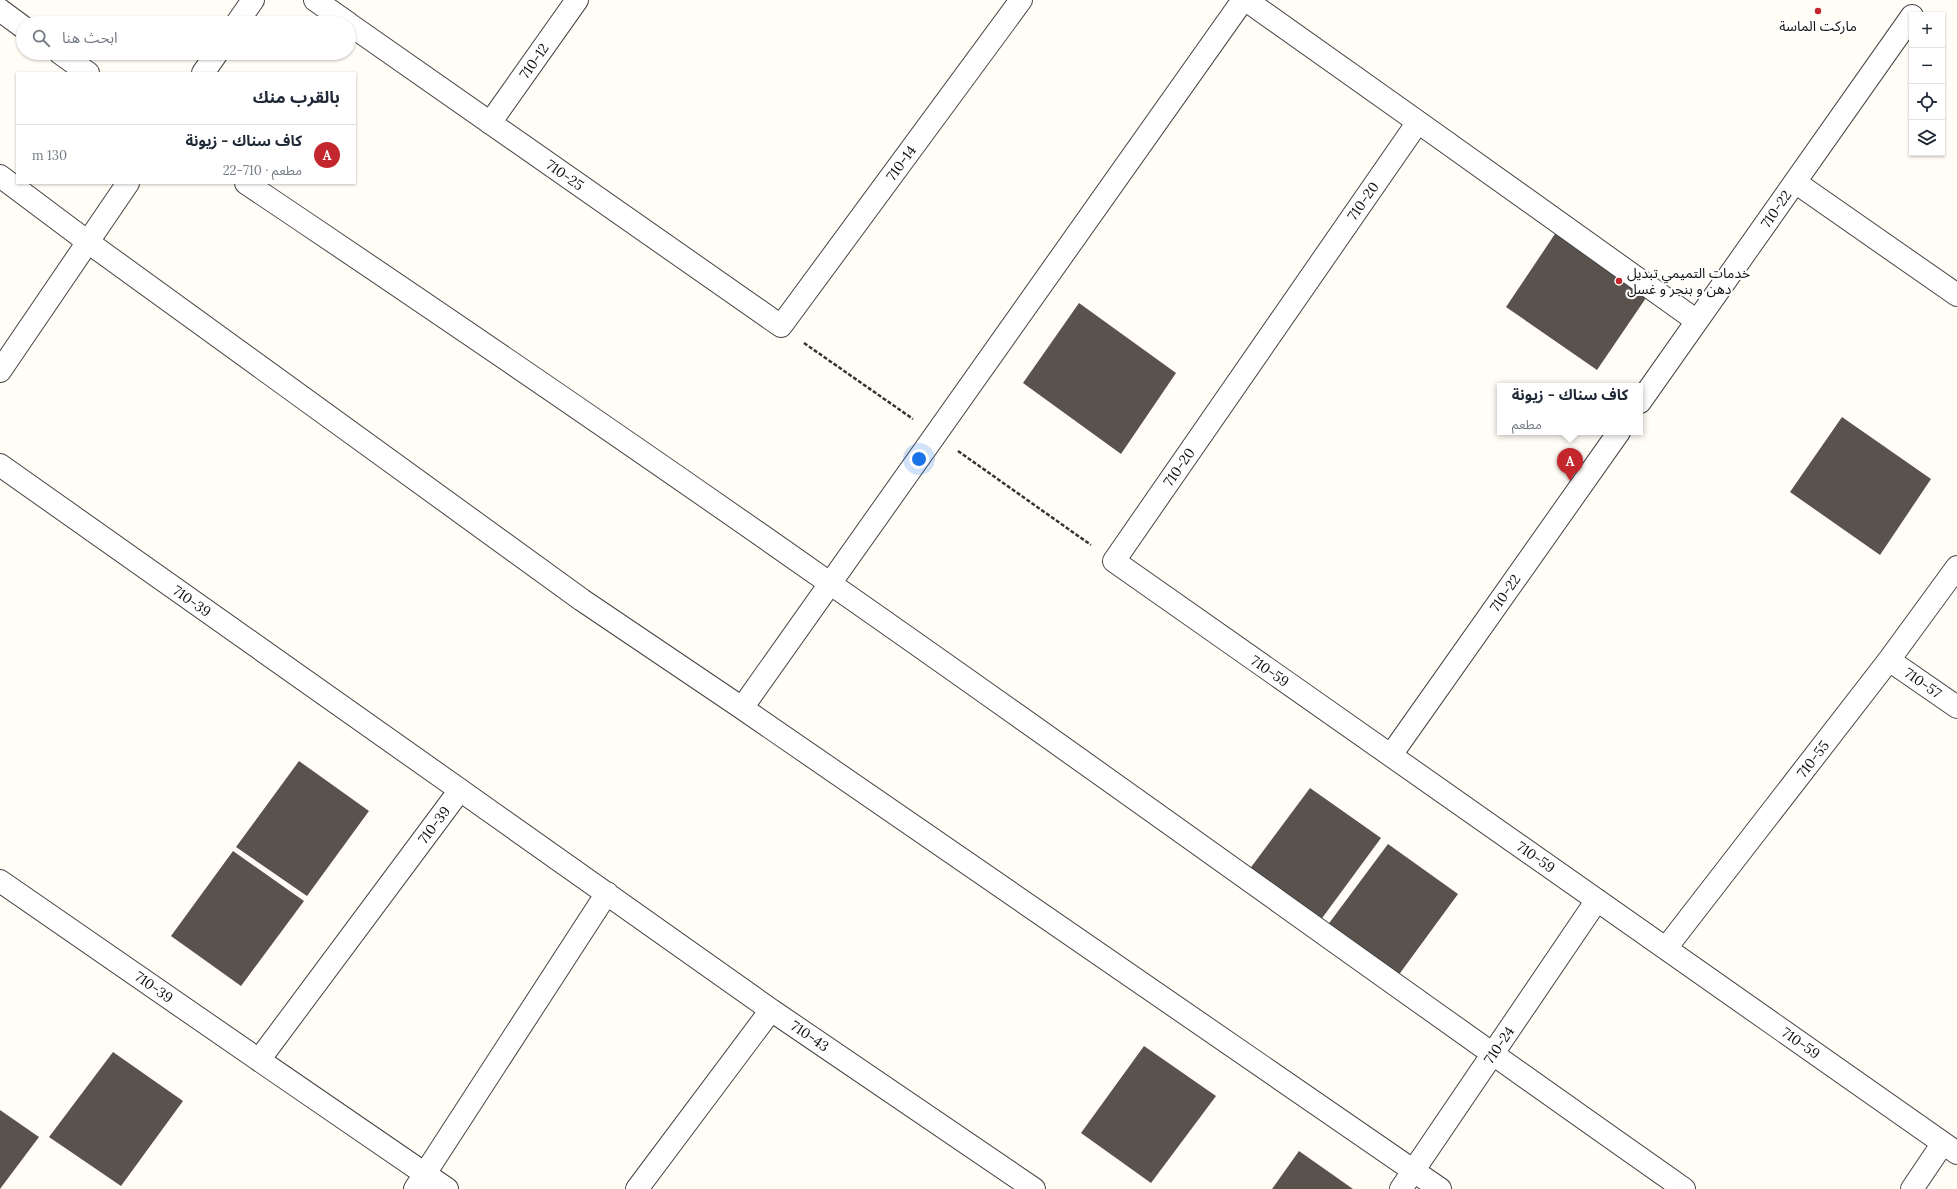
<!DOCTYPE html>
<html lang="ar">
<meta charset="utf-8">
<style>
:root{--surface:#fff;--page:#f2f2f3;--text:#1f2937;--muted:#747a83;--line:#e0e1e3;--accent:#c4262e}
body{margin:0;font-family:Lora,"Noto Sans Arabic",serif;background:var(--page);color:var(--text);direction:rtl}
.controls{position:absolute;right:12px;top:12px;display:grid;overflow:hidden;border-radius:0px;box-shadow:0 1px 3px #0004}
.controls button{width:36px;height:36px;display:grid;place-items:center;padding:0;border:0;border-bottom:1px solid var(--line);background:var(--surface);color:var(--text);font:20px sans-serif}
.you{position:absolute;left:919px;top:459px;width:14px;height:14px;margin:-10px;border:3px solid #fff;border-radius:50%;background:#1a73e8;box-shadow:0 0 0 6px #1a73e833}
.badge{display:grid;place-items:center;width:26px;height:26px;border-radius:50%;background:var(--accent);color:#fff;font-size:13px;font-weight:700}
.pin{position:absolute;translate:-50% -33px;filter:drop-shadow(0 1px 2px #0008)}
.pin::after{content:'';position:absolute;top:21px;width:14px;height:12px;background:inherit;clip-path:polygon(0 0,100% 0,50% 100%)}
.popup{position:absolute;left:1497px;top:383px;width:146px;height:52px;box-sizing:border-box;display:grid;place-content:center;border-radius:0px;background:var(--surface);filter:drop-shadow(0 1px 3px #0005);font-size:13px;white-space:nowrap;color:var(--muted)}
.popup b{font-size:15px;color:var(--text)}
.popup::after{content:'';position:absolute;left:50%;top:100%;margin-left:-8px;border:8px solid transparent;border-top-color:var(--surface)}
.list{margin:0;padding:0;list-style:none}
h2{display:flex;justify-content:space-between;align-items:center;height:52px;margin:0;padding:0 16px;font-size:17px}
h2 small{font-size:13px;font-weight:400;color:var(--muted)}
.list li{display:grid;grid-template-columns:26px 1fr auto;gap:12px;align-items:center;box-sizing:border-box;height:60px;padding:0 16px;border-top:1px solid var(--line)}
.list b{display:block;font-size:15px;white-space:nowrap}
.list p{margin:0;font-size:13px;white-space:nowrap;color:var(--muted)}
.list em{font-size:13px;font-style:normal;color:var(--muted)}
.icon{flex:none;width:22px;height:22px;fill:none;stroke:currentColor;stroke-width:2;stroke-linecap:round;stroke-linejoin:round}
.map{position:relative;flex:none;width:1957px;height:1189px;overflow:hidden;direction:ltr}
.search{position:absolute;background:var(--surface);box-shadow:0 1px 3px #0004;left:16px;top:16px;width:340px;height:44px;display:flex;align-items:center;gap:10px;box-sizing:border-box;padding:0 14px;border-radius:22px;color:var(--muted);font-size:15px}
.panel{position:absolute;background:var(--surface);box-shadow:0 1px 3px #0004;left:16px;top:72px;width:340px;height:112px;border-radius:0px;direction:rtl}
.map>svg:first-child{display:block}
</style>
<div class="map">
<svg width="1957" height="1189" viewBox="0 0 1957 1189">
<rect width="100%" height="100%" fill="#fffdf5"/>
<path fill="#5a524d" d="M1557,231L1648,295L1597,370L1506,307Z
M1079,303L1176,373L1121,454L1023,383Z
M1842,417L1931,479L1880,555L1790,492Z
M299,761L369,811L307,896L236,847Z
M1310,788L1381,838L1317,925L1246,874Z
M1388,844L1458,894L1395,980L1324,930Z
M233,851L304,901L241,986L171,936Z
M1144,1046L1216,1096L1151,1183L1081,1133Z
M113,1052L183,1101L121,1186L49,1137Z
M0,1110L39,1137L0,1189Z
M1299,1151L1353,1189H1272Z"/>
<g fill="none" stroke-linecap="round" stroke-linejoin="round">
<g stroke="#444" stroke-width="24">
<path id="minor" d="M315,0L348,23
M1246,0L1418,122
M0,10L23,27
M237,23L253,0
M349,24L781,326L1021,0
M60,53L88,73
M203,73L217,53
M490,123L577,0
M0,176L88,242L582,600L742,708L1243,0
M1795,182L1957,295
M246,183C441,314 636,447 828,582C1115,782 1397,988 1684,1189
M1697,321L1418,122L1114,561L1957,1153
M0,371L128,183
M1640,402L1912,16
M0,465L460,790L259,1060L0,881
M1889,660L1957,707
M742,708L1440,1189
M1391,755L1619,432
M460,790L771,1010
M1666,948L1889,660L1957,567
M259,1060L447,1189
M415,1189L607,893
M637,1189L771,1010L1034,1189
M1401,1189L1597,900
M1912,1189L1943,1143"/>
</g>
<path stroke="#333" stroke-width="2.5" stroke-dasharray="4 2" stroke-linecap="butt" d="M804,343L913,419
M958,451L1091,545"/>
<use href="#minor" stroke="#fff" stroke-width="22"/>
</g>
<g fill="#c4262e" stroke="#fff" stroke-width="1.5">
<circle cx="1818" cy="11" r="4"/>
<circle cx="1619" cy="281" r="4"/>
</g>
<g text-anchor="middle" stroke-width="4" stroke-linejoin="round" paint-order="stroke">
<g font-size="14" fill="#111" stroke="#fff">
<text x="1818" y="31">ماركت الماسة</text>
<text x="1627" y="278" text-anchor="start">خدمات التميمي تبديل<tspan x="1627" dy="16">دهن و بنجر و غسل</tspan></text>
</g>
<g font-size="14" fill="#111" stroke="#fff">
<text transform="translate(534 61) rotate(-55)" y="5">710-12</text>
<text transform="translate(901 163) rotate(-54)" y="5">710-14</text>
<text transform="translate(565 175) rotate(35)" y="5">710-25</text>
<text transform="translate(1363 201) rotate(-55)" y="5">710-20</text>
<text transform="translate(1776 209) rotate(-55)" y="5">710-22</text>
<text transform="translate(1179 467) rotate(-55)" y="5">710-20</text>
<text transform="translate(1505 593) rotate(-55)" y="5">710-22</text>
<text transform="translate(192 601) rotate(35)" y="5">710-39</text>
<text transform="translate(1270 671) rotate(35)" y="5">710-59</text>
<text transform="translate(1923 683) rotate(35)" y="5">710-57</text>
<text transform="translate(1813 759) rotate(-52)" y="5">710-55</text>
<text transform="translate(434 825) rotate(-53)" y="5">710-39</text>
<text transform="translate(1536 857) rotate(35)" y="5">710-59</text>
<text transform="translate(154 987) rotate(35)" y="5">710-39</text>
<text transform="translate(810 1036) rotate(34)" y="5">710-43</text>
<text transform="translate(1801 1043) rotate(35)" y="5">710-59</text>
<text transform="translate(1499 1045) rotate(-56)" y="5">710-24</text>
</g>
</g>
</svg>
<div class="controls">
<button>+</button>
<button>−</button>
<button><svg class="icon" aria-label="locate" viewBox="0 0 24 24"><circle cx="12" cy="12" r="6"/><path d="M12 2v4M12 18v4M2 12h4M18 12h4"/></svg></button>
<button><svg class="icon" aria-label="layers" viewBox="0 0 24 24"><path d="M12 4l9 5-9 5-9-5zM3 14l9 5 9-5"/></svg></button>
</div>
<div class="you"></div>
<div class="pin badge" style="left:1570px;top:481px">A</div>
<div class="popup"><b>كاف سناك - زيونة</b>مطعم</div>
<div class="search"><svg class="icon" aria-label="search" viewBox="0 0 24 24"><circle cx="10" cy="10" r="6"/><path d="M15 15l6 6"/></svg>ابحث هنا</div>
<section class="panel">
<h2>بالقرب منك<small></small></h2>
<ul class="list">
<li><span class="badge">A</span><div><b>كاف سناك - زيونة</b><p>مطعم · 710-22</p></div><em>130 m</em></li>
</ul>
</section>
</div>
